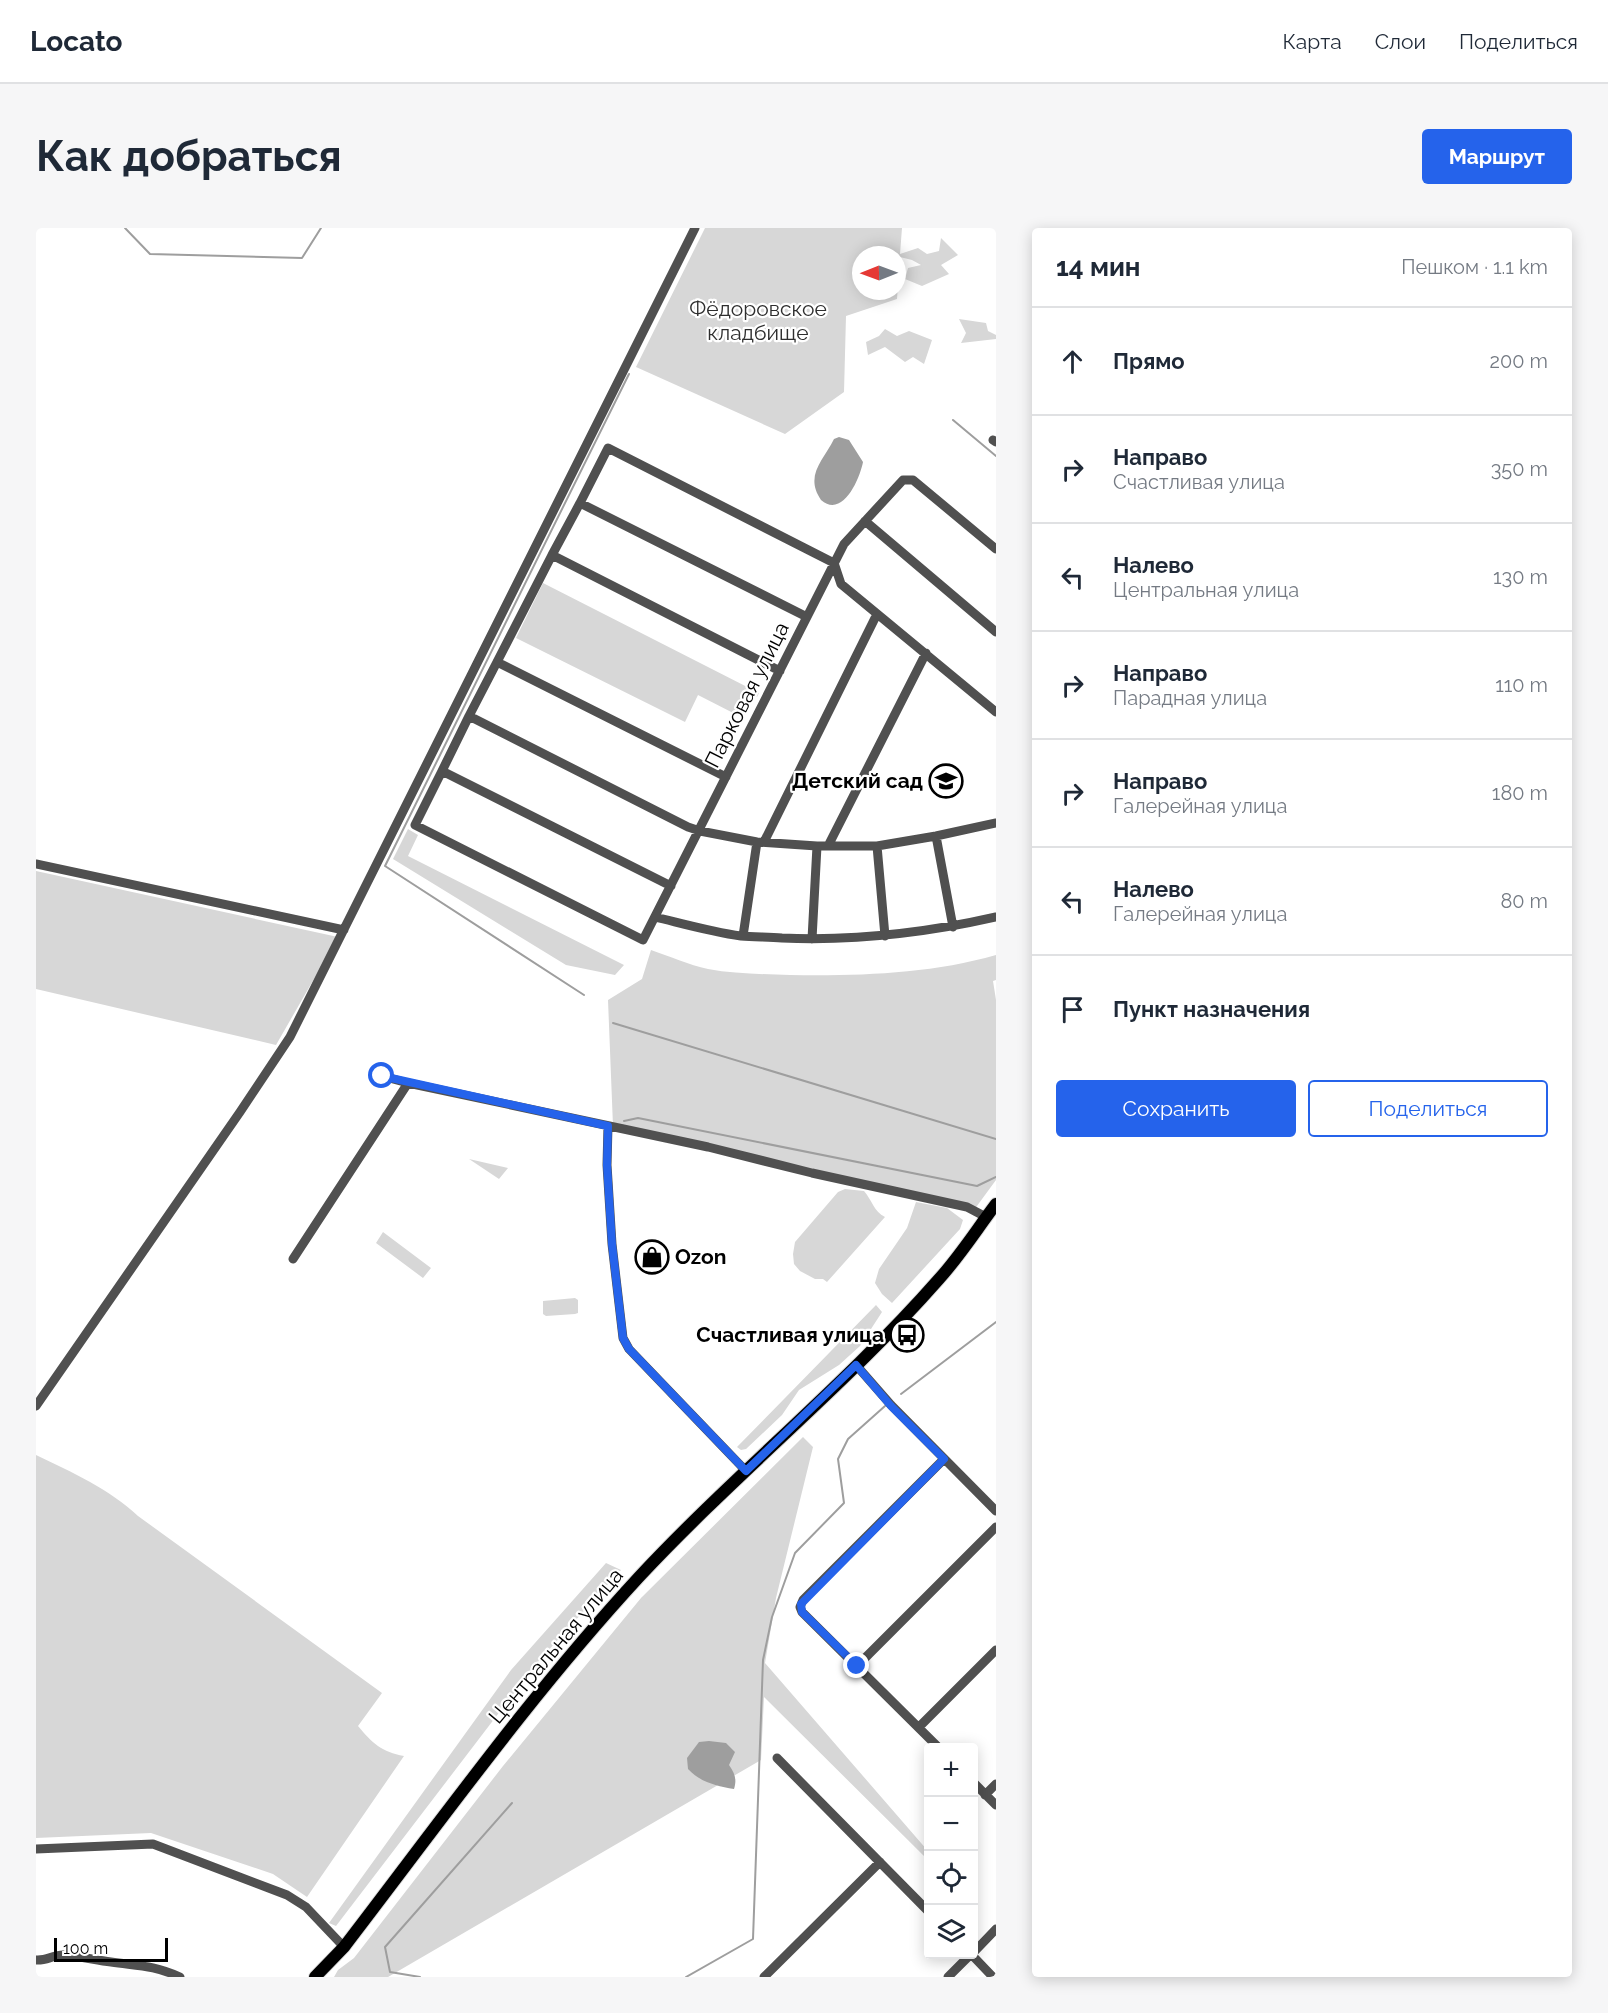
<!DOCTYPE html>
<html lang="ru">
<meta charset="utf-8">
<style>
:root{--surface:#fff;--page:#f6f6f7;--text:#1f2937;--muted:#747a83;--line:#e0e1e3;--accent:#2563eb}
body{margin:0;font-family:Raleway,sans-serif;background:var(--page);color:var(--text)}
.controls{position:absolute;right:18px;bottom:18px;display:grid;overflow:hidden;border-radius:6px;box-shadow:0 3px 15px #0003}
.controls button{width:54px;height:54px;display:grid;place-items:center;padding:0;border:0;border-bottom:2px solid var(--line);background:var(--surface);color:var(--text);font:30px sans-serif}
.compass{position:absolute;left:816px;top:18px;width:54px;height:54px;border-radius:50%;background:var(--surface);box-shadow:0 3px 15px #0003;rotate:269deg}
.scale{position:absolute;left:18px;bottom:15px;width:114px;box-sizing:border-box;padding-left:6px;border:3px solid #000;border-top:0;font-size:16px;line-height:21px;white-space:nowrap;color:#000;-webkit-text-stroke:4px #fff;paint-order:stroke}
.stop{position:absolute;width:18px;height:18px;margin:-14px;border:4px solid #2563eb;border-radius:50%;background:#fff}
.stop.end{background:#2563eb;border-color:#fff;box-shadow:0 2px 6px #0008}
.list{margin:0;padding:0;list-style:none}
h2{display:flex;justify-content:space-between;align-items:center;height:78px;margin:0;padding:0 24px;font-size:26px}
h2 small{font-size:20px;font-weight:400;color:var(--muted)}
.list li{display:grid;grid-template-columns:39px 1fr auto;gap:18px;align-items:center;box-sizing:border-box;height:108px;padding:0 24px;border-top:2px solid var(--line)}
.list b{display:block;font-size:22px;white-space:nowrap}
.list p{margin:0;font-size:20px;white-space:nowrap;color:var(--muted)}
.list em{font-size:20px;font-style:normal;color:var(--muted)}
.actions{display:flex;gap:12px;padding:18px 24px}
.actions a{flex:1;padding:14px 0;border:2px solid var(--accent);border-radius:6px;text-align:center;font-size:21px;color:var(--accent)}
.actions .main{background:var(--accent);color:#fff}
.icon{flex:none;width:33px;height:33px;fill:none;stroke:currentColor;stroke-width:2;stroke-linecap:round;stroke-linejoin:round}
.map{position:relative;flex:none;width:960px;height:1749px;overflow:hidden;border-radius:6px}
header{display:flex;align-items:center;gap:36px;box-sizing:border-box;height:84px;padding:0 30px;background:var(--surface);border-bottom:2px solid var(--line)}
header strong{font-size:28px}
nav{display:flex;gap:33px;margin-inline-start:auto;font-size:21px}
.intro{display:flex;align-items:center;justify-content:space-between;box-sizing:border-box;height:144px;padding:0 36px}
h1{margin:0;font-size:42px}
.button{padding:15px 27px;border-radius:6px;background:var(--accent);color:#fff;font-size:21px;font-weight:700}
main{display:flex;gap:36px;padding:0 36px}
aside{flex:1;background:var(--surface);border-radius:6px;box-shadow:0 3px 15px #0003}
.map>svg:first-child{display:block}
</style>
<header>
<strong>Locato</strong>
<nav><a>Карта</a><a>Слои</a><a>Поделиться</a></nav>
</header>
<div class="intro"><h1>Как добраться</h1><a class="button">Маршрут</a></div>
<main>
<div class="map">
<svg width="960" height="1749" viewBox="0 0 960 1749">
<rect width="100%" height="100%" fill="#fff"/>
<path fill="#d7d7d7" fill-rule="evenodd" d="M669,0H866L864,26L882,20L891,26L903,23L905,10L922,27L905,37L913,46L886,58L869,51L872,40L885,37L876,32L864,29L861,71L810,88L808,164L749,206L600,139ZM825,27H861V63H825Z
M923,91L950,95L952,103L960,107V111L925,115L930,105Z
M849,101L861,108L873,103L896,112L888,136L877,129L869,134L849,119L832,127L830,114L843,108Z
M507,355L723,465L721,469L718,468L707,490L662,467L649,494L480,410Z
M372,601L382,607L372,628L588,737L579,747L530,737L357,631Z
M0,643L302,709L240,817L0,761Z
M615,722C633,728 653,737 672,741C698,746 727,746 754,747C823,748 894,746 960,727V752L957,753L960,772V952L938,982L577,898L572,772L606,751Z
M433,931L472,940L463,951Z
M809,961L828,963C836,972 838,984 849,989L791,1054L787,1051H779L764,1043L758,1036L757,1026L759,1014L802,964Z
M880,974L911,980L927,992L924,1001L856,1075L846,1066L839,1055L843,1041L871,1000Z
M347,1004L395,1040L387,1050L340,1015Z
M539,1070L542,1072V1085L539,1086L510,1088L507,1086V1073Z
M840,1077L846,1084L824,1118L803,1137L763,1162L746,1187L710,1221L705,1222L701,1219Z
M767,1209L777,1219L740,1370L729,1435L892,1623V1632L728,1469L725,1532L352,1749H298L302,1742L318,1730L467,1538L605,1370Z
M0,1227C36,1244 73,1261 102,1288L346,1465L322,1498C336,1515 346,1524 368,1528L271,1669L237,1646L115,1605L0,1610Z
M570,1335L585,1342L501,1435L300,1698L293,1695L475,1442Z"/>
<path fill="#9e9e9e" d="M803,209L813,212L827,234C824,250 807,291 785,272C768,247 788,232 798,211Z
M673,1513L690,1515L699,1524L693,1537C699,1546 701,1551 698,1561C680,1558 664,1554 652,1541L651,1530L663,1514Z"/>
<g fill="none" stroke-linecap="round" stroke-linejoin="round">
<path stroke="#9e9e9e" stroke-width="2" d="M89,0L114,26L266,30L285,0
M917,192L960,228
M548,767L349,638L593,146
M577,795L960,911
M588,893L602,890L941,958L960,949
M865,1166L960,1094
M384,1749L354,1744L349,1719L476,1575
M650,1749L717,1711L727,1432L736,1389L759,1325L808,1275L802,1231L812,1211L849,1178"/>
<g stroke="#dbdbdb" stroke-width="14">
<path id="major" d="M279,1749L308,1719C404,1594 496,1465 603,1349C699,1246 810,1157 903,1051C924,1028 941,1001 960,976"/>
</g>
<path stroke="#505050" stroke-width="9" d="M957,212L960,214
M544,275L572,220L798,335L805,356L960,484
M829,293L960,404
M516,327L544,275L771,389
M461,434L433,488L652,599L664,603L721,614L781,618H841L900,608L960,595
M433,488L406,543L635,658
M406,543L379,597L607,712L808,316L867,252H877L960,321
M690,549L461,434L516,327L744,443
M900,608L917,699
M728,614L841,386
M792,618L890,425
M841,618L849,708
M0,636L308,702
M619,689C648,696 676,704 705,708C718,709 732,709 746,710C818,713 890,705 960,689
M707,708L721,614
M776,711L781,618
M346,848L372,855
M572,898L571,937L576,1016L587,1110L593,1121L710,1243
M257,1031L372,855L672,919L776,945L931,979L950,989
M820,1137L855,1177L960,1283
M0,1178L204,884L254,809L659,0
M821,1438L960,1299
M883,1499L960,1422
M903,1520L766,1384L764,1379L767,1372L908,1231
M741,1530L892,1683
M938,1555L960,1577
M949,1567L960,1556
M0,1621L117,1616L251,1667L270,1679L308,1719
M938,1724L960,1701
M935,1726L957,1749
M0,1732C10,1733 17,1727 27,1727C43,1728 59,1732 75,1734C103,1738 117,1737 144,1749
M728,1749L844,1634
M912,1749L935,1726"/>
<use href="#major" stroke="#000" stroke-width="12"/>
</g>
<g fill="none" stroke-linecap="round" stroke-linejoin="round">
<path stroke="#2563eb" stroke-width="8" d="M346,848L572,898L571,937L576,1016L587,1110L593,1121L710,1243L820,1137L855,1178L908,1231L765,1376L766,1384L821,1438"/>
</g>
<defs>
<g id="school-ring" transform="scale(1.725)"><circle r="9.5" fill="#fff" stroke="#000" stroke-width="1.5"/><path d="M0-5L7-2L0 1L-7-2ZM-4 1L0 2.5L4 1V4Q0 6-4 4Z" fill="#000"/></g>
<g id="shop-ring" transform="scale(1.725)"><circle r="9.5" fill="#fff" stroke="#000" stroke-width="1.5"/><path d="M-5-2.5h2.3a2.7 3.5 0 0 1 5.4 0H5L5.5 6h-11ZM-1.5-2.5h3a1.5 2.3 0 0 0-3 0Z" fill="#000"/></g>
<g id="bus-ring" transform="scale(1.725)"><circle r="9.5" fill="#fff" stroke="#000" stroke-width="1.5"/><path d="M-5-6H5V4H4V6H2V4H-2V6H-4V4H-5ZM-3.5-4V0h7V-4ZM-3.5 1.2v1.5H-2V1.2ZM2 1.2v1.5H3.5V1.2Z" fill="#000"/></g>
</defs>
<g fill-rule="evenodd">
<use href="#school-ring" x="910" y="553"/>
<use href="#shop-ring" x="616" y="1029"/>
<use href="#bus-ring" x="871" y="1107"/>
</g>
<g text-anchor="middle" stroke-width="4.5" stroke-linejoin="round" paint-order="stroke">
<g font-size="21" fill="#2e2e2e" stroke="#fff">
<text x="722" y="88">Фёдоровское<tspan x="722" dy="24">кладбище</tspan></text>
</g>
<g font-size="21" fill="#000" stroke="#fff">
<text transform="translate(711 467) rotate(-63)" y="7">Парковая улица</text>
<text transform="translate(520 1418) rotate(-50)" y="7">Центральная улица</text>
</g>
<g font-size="21" font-weight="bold" fill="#000" stroke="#fff" text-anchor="end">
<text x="887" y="560">Детский сад</text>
<text x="639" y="1036" text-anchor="start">Ozon</text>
<text x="848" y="1114">Счастливая улица</text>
</g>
</g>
</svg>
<div class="controls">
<button>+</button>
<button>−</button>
<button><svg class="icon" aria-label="locate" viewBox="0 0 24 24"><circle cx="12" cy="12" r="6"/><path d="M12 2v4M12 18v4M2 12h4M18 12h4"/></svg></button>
<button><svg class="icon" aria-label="layers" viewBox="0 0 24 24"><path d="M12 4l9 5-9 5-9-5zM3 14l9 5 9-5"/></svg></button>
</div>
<svg class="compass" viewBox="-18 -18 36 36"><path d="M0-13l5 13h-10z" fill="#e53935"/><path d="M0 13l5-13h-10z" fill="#747a83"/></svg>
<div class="scale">100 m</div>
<div class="stop" style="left:346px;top:848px"></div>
<div class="stop end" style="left:821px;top:1438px"></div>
</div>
<aside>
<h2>14 мин<small>Пешком · 1.1 km</small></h2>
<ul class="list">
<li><svg class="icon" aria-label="ahead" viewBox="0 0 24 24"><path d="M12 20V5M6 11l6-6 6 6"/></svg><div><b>Прямо</b></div><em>200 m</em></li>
<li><svg class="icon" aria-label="right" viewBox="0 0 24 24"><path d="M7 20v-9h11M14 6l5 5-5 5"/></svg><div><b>Направо</b><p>Счастливая улица</p></div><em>350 m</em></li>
<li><svg class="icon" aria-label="left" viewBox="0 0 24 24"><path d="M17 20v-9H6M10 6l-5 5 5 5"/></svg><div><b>Налево</b><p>Центральная улица</p></div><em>130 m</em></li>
<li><svg class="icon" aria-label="right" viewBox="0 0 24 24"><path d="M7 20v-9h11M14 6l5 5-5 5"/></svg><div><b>Направо</b><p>Парадная улица</p></div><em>110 m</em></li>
<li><svg class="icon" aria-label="right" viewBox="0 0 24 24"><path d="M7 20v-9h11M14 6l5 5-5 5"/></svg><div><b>Направо</b><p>Галерейная улица</p></div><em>180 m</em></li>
<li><svg class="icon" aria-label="left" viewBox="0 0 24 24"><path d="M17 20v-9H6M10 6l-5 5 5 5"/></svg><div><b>Налево</b><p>Галерейная улица</p></div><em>80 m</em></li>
<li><svg class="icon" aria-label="arrive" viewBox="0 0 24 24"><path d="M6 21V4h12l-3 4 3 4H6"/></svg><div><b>Пункт назначения</b></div></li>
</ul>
<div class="actions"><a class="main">Сохранить</a><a>Поделиться</a></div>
</aside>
</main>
